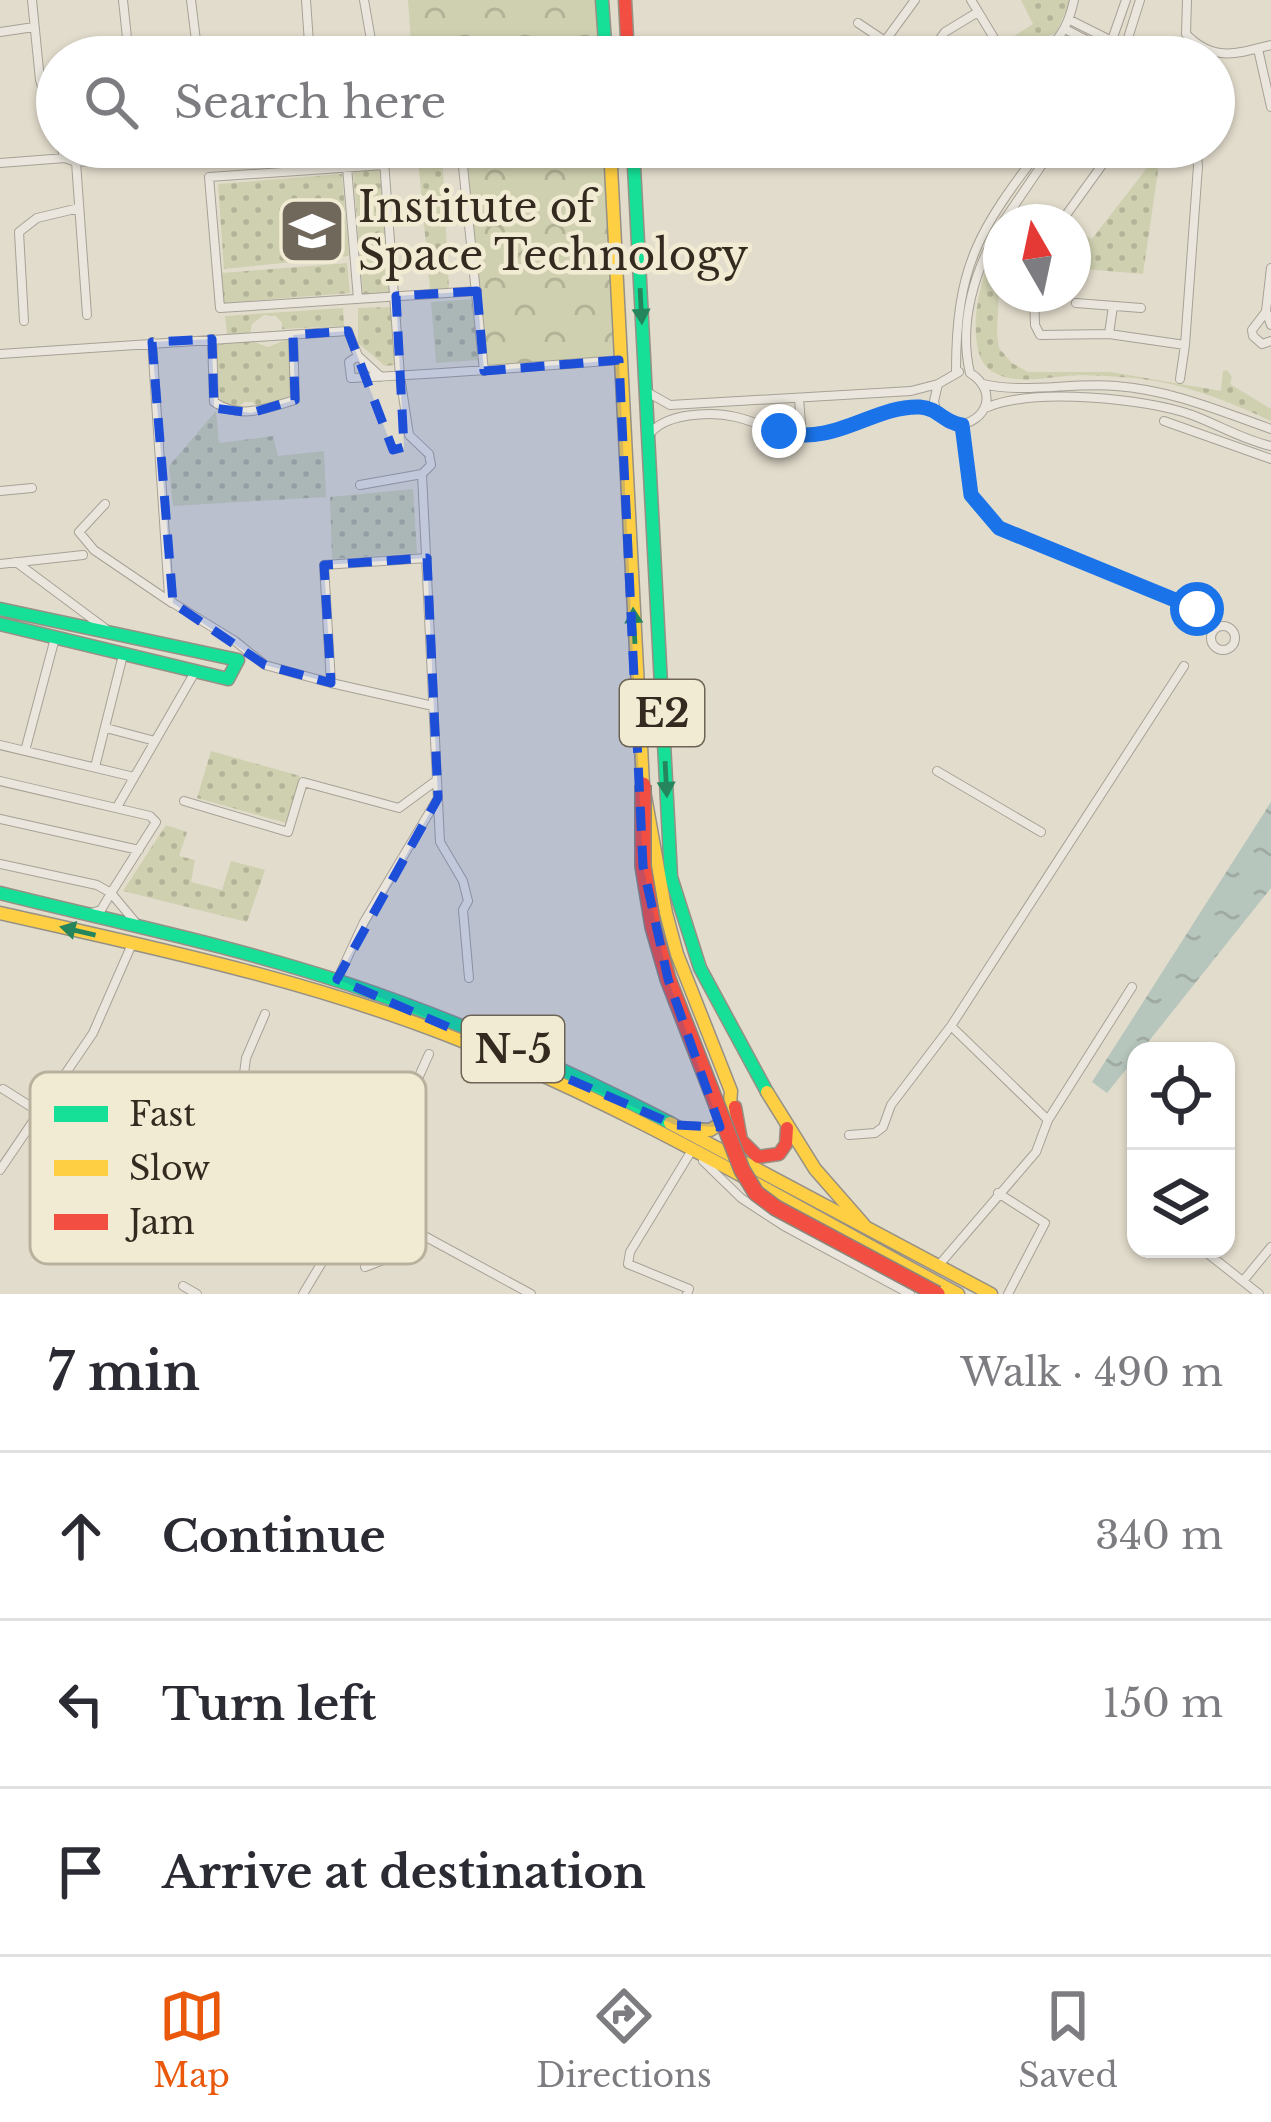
<!DOCTYPE html>
<meta charset="utf-8">
<style>
:root{--surface:#fff;--page:#f2f2f3;--text:#2b2b33;--muted:#7c7c81;--line:#e1e1e2;--accent:#ea580c}
body{margin:0;font-family:"Libre Baskerville",serif;background:var(--page);color:var(--text)}
.controls{position:absolute;right:36px;bottom:36px;display:grid;overflow:hidden;border-radius:24px;box-shadow:0 3px 9px #0004}
.controls button{width:108px;height:108px;display:grid;place-items:center;padding:0;border:0;border-bottom:3px solid var(--line);background:var(--surface);color:var(--text);font:60px sans-serif}
.compass{position:absolute;left:983px;top:204px;width:108px;height:108px;border-radius:50%;background:var(--surface);box-shadow:0 3px 9px #0004;rotate:351deg}
.stop{position:absolute;width:36px;height:36px;margin:-27px;border:9px solid #1a73e8;border-radius:50%;background:#fff}
.stop.end{background:#1a73e8;border-color:#fff;box-shadow:0 3px 12px #0008}
.list{margin:0;padding:0;list-style:none}
h2{display:flex;justify-content:space-between;align-items:center;height:156px;margin:0;padding:0 48px;font-size:51px}
h2 small{font-size:39px;font-weight:400;color:var(--muted)}
.list li{display:grid;grid-template-columns:78px 1fr auto;gap:36px;align-items:center;box-sizing:border-box;height:168px;padding:0 48px;border-top:3px solid var(--line)}
.list b{display:block;font-size:45px;white-space:nowrap}
.list em{font-size:39px;font-style:normal;color:var(--muted)}
.icon{flex:none;width:66px;height:66px;fill:none;stroke:currentColor;stroke-width:2;stroke-linecap:round;stroke-linejoin:round}
.map{position:relative;flex:none;width:1271px;height:1294px;overflow:hidden}
.search{position:absolute;background:var(--surface);box-shadow:0 3px 9px #0004;left:36px;right:36px;top:36px;height:132px;display:flex;align-items:center;gap:30px;box-sizing:border-box;padding:0 42px;border-radius:66px;color:var(--muted);font-size:45px}
.sheet{height:660px;background:var(--surface)}
nav{display:flex;justify-content:space-around;align-items:center;box-sizing:border-box;height:168px;border-top:3px solid var(--line);background:var(--surface);font-size:33px;color:var(--muted)}
nav a{display:grid;justify-items:center;gap:6px}
nav .on{color:var(--accent)}
.map>svg:first-child{display:block}
</style>
<div class="map">
<svg width="1271" height="1294" viewBox="0 0 1271 1294">
<defs>
<pattern id="green-dots" width="8" height="8" patternUnits="userSpaceOnUse" patternTransform="scale(3)"><rect width="8" height="8" fill="#cfd0b0"/><path d="M2 2h.1M6 6h.1" fill="none" stroke="#b2b397" stroke-width="1.8" stroke-linecap="round"/></pattern>
<pattern id="forest-crowns" width="20" height="18" patternUnits="userSpaceOnUse" patternTransform="scale(3)"><rect width="20" height="18" fill="#cfd0b0"/><path d="M2 6a3 3 0 1 1 6 0M12 15a3 3 0 1 1 6 0" fill="none" stroke="#b2b397"/></pattern>
<pattern id="water-ripples" width="26" height="14" patternUnits="userSpaceOnUse" patternTransform="scale(3)"><rect width="26" height="14" fill="#b7c6bd"/><path d="M2 4q2-2 4 0t4 0M15 11q2-2 4 0t4 0" fill="none" stroke="#9eaaa2"/></pattern>
</defs>
<rect width="100%" height="100%" fill="#e2dccc"/>
<path fill="url(#green-dots)" d="M1021,0H1071L1056,33L1022,47L1011,38L1033,24Z
M417,147L442,150L449,290L430,289Z
M1163,147L1188,159L1159,164L1143,274L1073,268V228L1092,239Z
M383,170L392,292L363,295L353,171Z
M342,174L349,256L224,269L218,184Z
M998,248H1001L997,333L999,348L1012,363L1028,372H1111L1221,391L1223,371L1227,370L1232,377L1230,384L1271,409V421C1235,404 1195,388 1156,381C1132,377 1106,376 1081,375C1053,375 1015,388 990,370C963,351 979,269 998,248Z
M347,263L350,293L223,303L221,273Z
M474,299L478,360L436,363L431,302Z
M393,307L396,365L385,366L358,343V308Z
M343,308L344,326L282,329V323L276,316L264,315L252,324L250,334L227,335L225,316Z
M288,339L293,395L258,408L253,402H244L238,408L220,402L216,343L251,341L268,347Z
M216,411L219,443L273,436L278,456L324,451L326,497L173,506L169,466Z
M413,489L417,553L332,559L330,497Z
M211,751L300,776L286,823L197,798Z
M166,825L187,832L179,856L195,860L191,882L222,890L231,861L265,870L247,922L123,891Z"/>
<path fill="url(#forest-crowns)" d="M408,0H597L600,57H412Z
M463,147H606L619,354L484,371Z"/>
<path fill="url(#water-ripples)" d="M1271,802V888L1141,1051H1136V1057L1107,1093L1092,1082Z"/>
<g fill="none" stroke-linecap="round" stroke-linejoin="round">
<g stroke="#a7a196" stroke-width="10">
<path id="street" d="M32,0L40,80L57,134
M123,0L129,57
M191,0L198,57
M306,0L310,57
M364,0L374,57
M971,0L1000,48C1041,71 1066,38 1074,0
M1187,0L1186,34C1213,62 1236,54 1271,45
M1070,20L1114,42
M858,23L909,57
M1065,29L1109,52
M0,32L34,27
M885,41L915,0
M198,49L225,57
M1258,49L1271,107
M64,54L128,44
M927,57L945,32L978,12
M1106,57L1126,0
M1122,57L1140,0
M61,147L65,158L76,162L265,147
M461,147L484,371
M0,163L65,158
M384,165L209,177L220,308L477,291
M347,167L358,299
M1003,222L1054,147
M1061,222L1115,147
M1271,268L1266,311L1271,325
M1034,294L1035,325L1040,335L1109,334L1185,345L1198,166L1197,157L1188,147
M1076,303L1141,308
M1265,313L1252,330L1253,336L1262,344L1271,341
M87,315L76,162L88,147
M24,321L19,232L37,218L79,208
M1109,334L1113,306
M212,339L214,402C241,420 267,408 295,400L293,335
M152,342L169,596L173,603L235,641L265,665L331,683
M0,354L348,331L358,356
M956,372C956,265 979,230 1042,147
M381,377L358,356L349,362L351,378C440,374 530,367 619,360
M1180,379L1185,345
M983,384C1024,394 1073,382 1116,386C1171,390 1220,411 1271,429
M647,392L670,405L911,391L938,384
M799,399L802,435
M988,407C1034,388 1145,398 1192,415C1219,425 1243,440 1271,446
M936,410L934,401L938,384L959,372
M1164,421L1271,459
M962,426L972,495L999,528L1184,603L1216,628
M649,435C664,413 711,411 736,417C754,421 770,430 789,434C834,443 872,410 915,407C934,406 940,418 956,425C987,423 999,391 970,373C958,322 975,269 1001,225
M360,485L422,474L431,465L429,454L409,435L400,376L383,147
M0,491L32,488
M105,504L79,532L94,550L172,603
M427,558L324,565L331,683L433,706
M16,562L106,629
M0,564L83,555
M1211 638a12 12 0 1 1 24 0a12 12 0 1 1-24 0Z
M106,728L155,741
M0,745L134,777
M25,751L55,638
M95,767L123,655
M937,771L1041,832
M437,780L440,842L463,881L468,901L463,910L469,978
M0,781L150,816L156,822L111,893L97,885L0,864
M184,801L288,832L303,782L399,808L437,780L422,474
M117,807L195,672
M0,819L139,850
M91,913L101,910L111,893L136,923
M338,978L364,922L438,798
M951,1026L1048,1120
M3,1089L41,1113
M849,1135L875,1133L883,1127L891,1105L951,1026L1184,666
M228,1141L356,1203
M703,1161L741,1198L784,1226L910,1294
M0,1170L93,1033L132,944
M998,1193L1045,1223L1008,1294
M176,1242L238,1122L246,1058L265,1014
M1202,1249L1259,1294
M207,1259L262,1157
M939,1265L1036,1152L1048,1120L1132,987
M365,1267L396,1255L417,1232L531,1294
M1243,1281L1271,1247
M183,1286L197,1294
M303,1294L375,1174L429,1054
M687,1294L689,1289L628,1264L630,1252L692,1150"/>
</g>
<g stroke="#969085" stroke-width="15">
<path id="fast" d="M602,0L606,57
M633,147L671,877L700,968L767,1092
M0,609L238,660L228,679L0,624
M0,893C116,922 234,946 348,984C459,1021 566,1069 670,1123"/>
</g>
<g stroke="#969085" stroke-width="15">
<path id="slow" d="M610,147L643,785L666,913L677,954L731,1091L729,1119L710,1130L689,1129
M0,913C151,947 303,979 447,1035C625,1104 790,1204 958,1294
M767,1092L815,1169L864,1225
M670,1123L991,1294"/>
</g>
<g stroke="#969085" stroke-width="15">
<path id="jam" d="M625,0L628,57
M735,1107L741,1140L758,1157L779,1154L786,1144L787,1128"/>
</g>
<use href="#street" stroke="#eae6dd" stroke-width="8"/>
<use href="#fast" stroke="#16e098" stroke-width="12"/>
<use href="#slow" stroke="#ffcf43" stroke-width="12"/>
<use href="#jam" stroke="#f24e42" stroke-width="12"/>
<g stroke="#8c877c" stroke-width="18" stroke-linecap="butt">
<path id="jam-bridge" d="M643,785V866L653,927L668,979L742,1170L756,1193L776,1208L937,1294"/>
</g>
<use href="#jam-bridge" stroke="#f24e42" stroke-width="15"/>
</g>
<defs><path id="oneway-solid" d="M-6-.8H1V-3.2L6.5 0L1 3.2V.8H-6Z" transform="scale(3)"/></defs>
<g fill="#25855c">
<use href="#oneway-solid" transform="translate(641 306) rotate(87)"/>
<use href="#oneway-solid" transform="translate(634 626) rotate(-93)"/>
<use href="#oneway-solid" transform="translate(666 779) rotate(87)"/>
<use href="#oneway-solid" transform="translate(78 931) rotate(-167)"/>
</g>
<g fill="none" stroke-linecap="round" stroke-linejoin="round">
<path stroke="#1a73e8" stroke-width="15" d="M779,431C834,448 873,405 920,407C938,408 944,423 962,425L971,495L999,528L1197,609"/>
</g>
<path fill="#1d4ed8" fill-opacity="0.2" stroke="#1d4ed8" stroke-width="9" stroke-dasharray="24 15" stroke-linejoin="round" d="M477,291L484,371L619,360L643,866L668,979L720,1127L675,1125L337,979L438,798L427,558L324,565L331,683L265,665L173,603L152,342L212,339L214,408L251,413L295,400L293,335L348,331L393,450L404,447L396,296Z"/>
<defs>
<g id="university-square" transform="scale(3.45)"><rect x="-9" y="-9" width="18" height="18" rx="4" fill="#71685c" stroke="#f2ebd3"/><path d="M0-5L7-2L0 1L-7-2ZM-4 1L0 2.5L4 1V4Q0 6-4 4Z" fill="#fff"/></g>
</defs>
<g fill-rule="evenodd">
<use href="#university-square" x="312" y="231"/>
</g>
<g text-anchor="middle" stroke-width="9" stroke-linejoin="round" paint-order="stroke">
<g fill="#f2ebd3" stroke="#6d6455" stroke-width="3">
<rect x="620" y="680" width="84" height="66" rx="9"/>
<rect x="462" y="1016" width="102" height="66" rx="9"/>
</g>
<g font-size="39" font-weight="bold" fill="#342a1f">
<text x="662" y="727">E2</text>
<text x="513" y="1063">N-5</text>
</g>
<g font-size="42" fill="#342a1f" stroke="#f2ebd3" text-anchor="start">
<text x="358" y="222">Institute of<tspan x="358" dy="48">Space Technology</tspan></text>
</g>
</g>
<rect x="30" y="1072" width="396" height="192" rx="18" fill="#f2ebd3" stroke="#b9b19d" stroke-width="3"/>
<rect x="54" y="1106" width="54" height="16" fill="#16e098"/>
<rect x="54" y="1160" width="54" height="16" fill="#ffcf43"/>
<rect x="54" y="1214" width="54" height="16" fill="#f24e42"/>
<g font-size="33" fill="#342a1f">
<text x="129" y="1126">Fast</text>
<text x="129" y="1180">Slow</text>
<text x="129" y="1234">Jam</text>
</g>
</svg>
<div class="controls">
<button><svg class="icon" aria-label="locate" viewBox="0 0 24 24"><circle cx="12" cy="12" r="6"/><path d="M12 2v4M12 18v4M2 12h4M18 12h4"/></svg></button>
<button><svg class="icon" aria-label="layers" viewBox="0 0 24 24"><path d="M12 4l9 5-9 5-9-5zM3 14l9 5 9-5"/></svg></button>
</div>
<svg class="compass" viewBox="-18 -18 36 36"><path d="M0-13l5 13h-10z" fill="#e53935"/><path d="M0 13l5-13h-10z" fill="#7c7c81"/></svg>
<div class="stop" style="left:1197px;top:609px"></div>
<div class="stop end" style="left:779px;top:431px"></div>
<div class="search"><svg class="icon" aria-label="search" viewBox="0 0 24 24"><circle cx="10" cy="10" r="6"/><path d="M15 15l6 6"/></svg>Search here</div>
</div>
<section class="sheet">
<h2>7 min<small>Walk · 490 m</small></h2>
<ul class="list">
<li><svg class="icon" aria-label="ahead" viewBox="0 0 24 24"><path d="M12 20V5M6 11l6-6 6 6"/></svg><div><b>Continue</b></div><em>340 m</em></li>
<li><svg class="icon" aria-label="left" viewBox="0 0 24 24"><path d="M17 20v-9H6M10 6l-5 5 5 5"/></svg><div><b>Turn left</b></div><em>150 m</em></li>
<li><svg class="icon" aria-label="arrive" viewBox="0 0 24 24"><path d="M6 21V4h12l-3 4 3 4H6"/></svg><div><b>Arrive at destination</b></div></li>
</ul>
</section>
<nav>
<a class="on"><svg class="icon" aria-label="map" viewBox="0 0 24 24"><path d="M3 6l6-2 6 2 6-2v14l-6 2-6-2-6 2zM9 4v14M15 6v14"/></svg>Map</a>
<a><svg class="icon" aria-label="directions" viewBox="0 0 24 24"><path d="M12 3l9 9-9 9-9-9zM9 14v-3h6M13 9l2 2-2 2"/></svg>Directions</a>
<a><svg class="icon" aria-label="saved" viewBox="0 0 24 24"><path d="M7 4h10v16l-5-4-5 4z"/></svg>Saved</a>
</nav>
